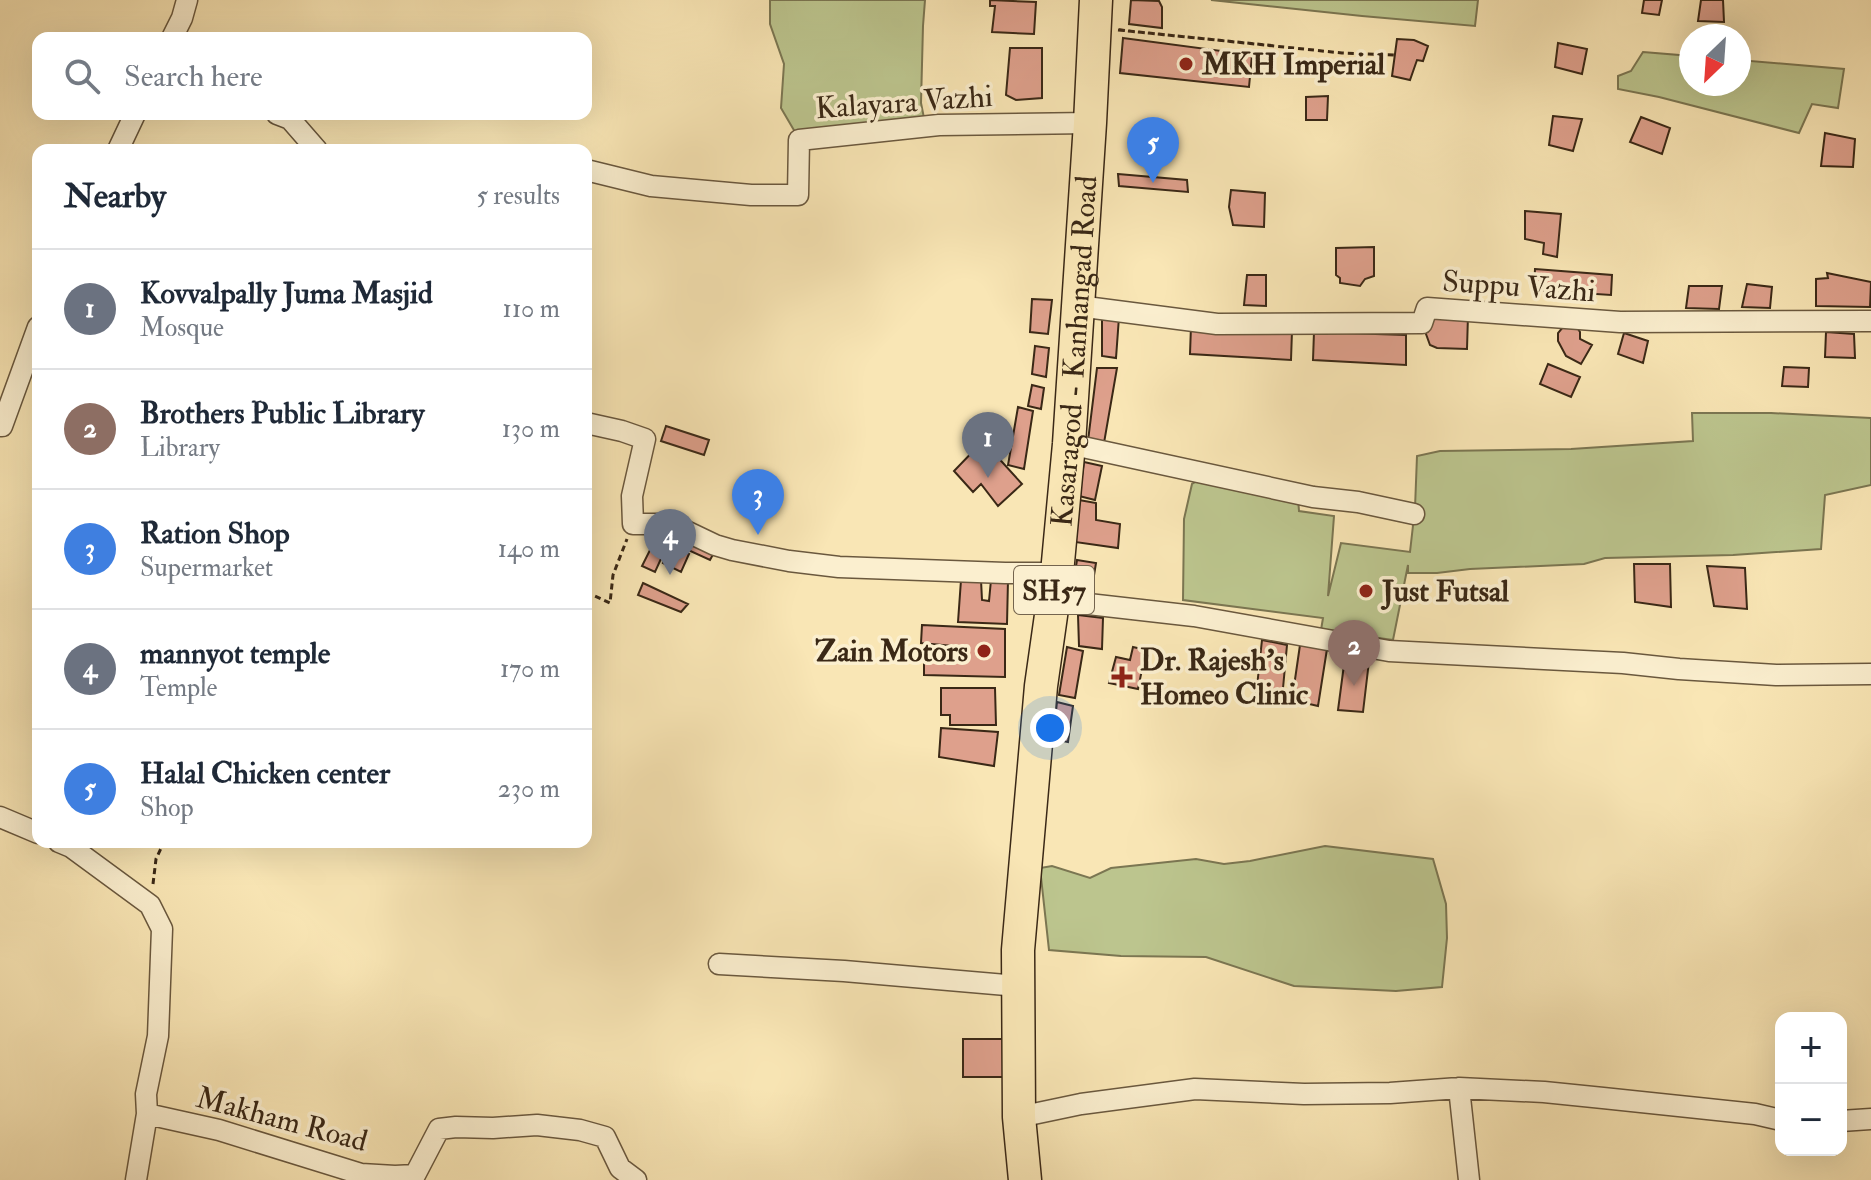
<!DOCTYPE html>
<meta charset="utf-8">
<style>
:root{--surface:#fff;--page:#f2f2f3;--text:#1f2937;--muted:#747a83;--line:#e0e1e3;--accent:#111827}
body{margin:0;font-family:"IM FELL Double Pica",serif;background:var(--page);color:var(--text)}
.controls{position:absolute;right:24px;bottom:24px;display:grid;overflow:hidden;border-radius:16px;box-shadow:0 8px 32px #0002}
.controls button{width:72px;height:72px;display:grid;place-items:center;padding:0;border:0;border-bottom:2px solid var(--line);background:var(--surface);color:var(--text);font:40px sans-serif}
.compass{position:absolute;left:1679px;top:24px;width:72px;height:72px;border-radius:50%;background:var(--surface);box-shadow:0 8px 32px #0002;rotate:205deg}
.you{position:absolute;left:1050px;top:728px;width:28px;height:28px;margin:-20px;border:6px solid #fff;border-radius:50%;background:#1a73e8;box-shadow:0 0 0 12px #1a73e833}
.badge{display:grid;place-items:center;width:52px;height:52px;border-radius:50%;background:var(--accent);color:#fff;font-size:26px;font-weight:700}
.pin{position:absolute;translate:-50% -66px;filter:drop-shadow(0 2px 4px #0008)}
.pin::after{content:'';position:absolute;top:42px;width:28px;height:24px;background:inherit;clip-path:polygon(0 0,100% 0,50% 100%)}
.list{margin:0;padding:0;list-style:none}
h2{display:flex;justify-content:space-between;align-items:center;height:104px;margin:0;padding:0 32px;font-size:34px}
h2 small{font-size:26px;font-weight:400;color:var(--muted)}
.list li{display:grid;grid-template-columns:52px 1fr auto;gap:24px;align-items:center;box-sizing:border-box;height:120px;padding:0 32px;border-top:2px solid var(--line)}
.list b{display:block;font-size:30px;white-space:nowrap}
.list p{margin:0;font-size:26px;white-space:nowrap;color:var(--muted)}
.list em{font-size:26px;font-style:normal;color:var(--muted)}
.icon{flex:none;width:44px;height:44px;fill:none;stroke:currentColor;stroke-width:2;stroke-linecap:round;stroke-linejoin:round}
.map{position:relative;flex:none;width:1871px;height:1180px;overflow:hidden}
.search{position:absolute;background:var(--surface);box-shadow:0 8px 32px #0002;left:32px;top:32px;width:560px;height:88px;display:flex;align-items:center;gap:20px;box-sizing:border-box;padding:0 28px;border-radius:16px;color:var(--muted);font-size:30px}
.panel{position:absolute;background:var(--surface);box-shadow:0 8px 32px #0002;left:32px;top:144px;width:560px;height:704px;border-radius:16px}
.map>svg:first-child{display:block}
</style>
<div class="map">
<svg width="1871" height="1180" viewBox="0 0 1871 1180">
<rect width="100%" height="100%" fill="#f9e6b5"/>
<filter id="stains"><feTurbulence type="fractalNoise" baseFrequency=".0025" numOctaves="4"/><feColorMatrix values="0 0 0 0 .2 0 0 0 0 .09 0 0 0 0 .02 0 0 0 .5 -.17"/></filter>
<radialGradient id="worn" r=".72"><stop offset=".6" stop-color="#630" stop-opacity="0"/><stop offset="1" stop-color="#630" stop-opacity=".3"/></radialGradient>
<path fill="#bcc58e" stroke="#7b7652" stroke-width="2" d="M770,0H925L923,26L921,103L924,118L795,132L781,108L784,64L770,24Z
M1211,0H1478L1475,26L1362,16Z
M1643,52L1691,56V84H1739V60L1844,69L1838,108L1812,104L1799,133L1659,97L1618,89V76L1631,71Z
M1692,413H1771L1871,418V485L1825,495L1821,549L1733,555L1605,558L1584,564L1470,569L1437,573H1408V565L1393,640L1321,630L1323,618L1183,600L1184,519L1192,484L1202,478L1298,498L1299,511L1334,516L1328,596L1341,543L1410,552L1415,508L1417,456L1440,451L1571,449L1693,441Z
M1325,846L1433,859L1446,904L1447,938L1442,987L1396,991L1294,986L1206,957L1121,956L1049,950L1040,868L1052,866L1090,878L1111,868L1196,859L1224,864L1250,861Z"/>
<path fill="#dea08c" stroke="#3a2816" stroke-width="2" d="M990,0L1036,2L1034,34L992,32L995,6H990Z
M1131,0L1159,1L1162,7V28L1129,24Z
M1644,0H1662L1659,15L1642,13Z
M1701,0H1723L1724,22L1698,21Z
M1123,38L1252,55L1249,87L1120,73Z
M1397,39L1414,40L1428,46L1423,61L1417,60L1410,80L1392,76Z
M1558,43L1587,49L1582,74L1555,67Z
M1010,48H1042V98L1016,100L1006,95Z
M1328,96L1327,120H1306V97Z
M1553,116L1582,119L1573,151L1549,145Z
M1641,117L1670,128L1662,154L1630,142Z
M1825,133L1855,139L1853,167L1821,166Z
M1118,174L1187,180L1188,192L1119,186Z
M1231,190L1265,193L1264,227L1233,225L1229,207Z
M1525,211L1561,214L1557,257L1543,254L1544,243L1525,239Z
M1374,247V276L1365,279L1360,286L1340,283V278L1336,275V248Z
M1535,269L1612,275L1611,295L1534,290Z
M1827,273L1871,282L1870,307L1816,306V279L1828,278Z
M1247,275H1266V306L1244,305Z
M1747,284L1772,287L1770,308L1742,307Z
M1689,286H1722L1719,309L1686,308Z
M1032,299L1052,300L1048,334L1030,332Z
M1427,308L1468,315L1467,349L1437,348L1430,345L1422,323Z
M1102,316L1119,317L1116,358L1102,356Z
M1191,326L1292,331L1291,360L1190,354Z
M1563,327L1578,329L1580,332V339L1592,345L1581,364L1566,356L1558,341V333Z
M1314,332L1406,335V365L1313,360Z
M1826,332L1854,334L1855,358L1825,357Z
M1624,333L1648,341L1643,363L1618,354Z
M1035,346L1049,348L1046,377L1032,374Z
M1548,364L1580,377L1571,397L1540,384Z
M1784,367L1809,368L1808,387L1782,386Z
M1097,368H1117L1104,443L1088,441Z
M1032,385L1044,388L1041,409L1028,406Z
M1018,407L1033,411L1024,469L1008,465Z
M666,426L709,440L704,455L661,441Z
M983,441L1022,484L998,506L981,484L973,492L954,471Z
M1084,462L1102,466L1095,500L1079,496Z
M1079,500L1096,503V520L1120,524L1118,548L1075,542Z
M668,528L716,549L710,560L664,539Z
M653,544L665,550L655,572L642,566Z
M671,545L689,554L681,572L663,563Z
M1077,560L1096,563L1090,600L1071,598Z
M1634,564H1670L1671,607L1635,602Z
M1707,566L1745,568L1747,609L1714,606Z
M961,580H981L982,600L989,601L991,580H1008L1007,624L958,622Z
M643,583L688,604L681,612L638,595Z
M1078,615L1103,618L1102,649L1079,646Z
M922,625L1005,629V677L924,675V656H964L963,647L921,643Z
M1262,640L1287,645L1282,699L1256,696Z
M1300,645L1327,649L1318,706L1292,700Z
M1067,647L1083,651L1075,698L1059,695Z
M1133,647L1146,650L1138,689L1109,683L1116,657L1130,660Z
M1345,657L1369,661L1363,712L1338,710Z
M941,688H995L996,725H950V715H941Z
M1057,702L1073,706L1068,742L1053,739Z
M941,728L998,732L994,766L939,757Z
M963,1039H1012L1010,1077H963Z"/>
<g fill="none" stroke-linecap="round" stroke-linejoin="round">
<g stroke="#6a583e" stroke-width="23">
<path id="minor" d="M172,38L182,18L187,0
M277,114L290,119L317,150
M118,150L135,114
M586,170L651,186L751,195H798L799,140L939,125L1090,123
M1078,306L1217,324L1422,323L1427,308L1620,322L1871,321
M586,423L622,431L645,439L632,496L633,524H671L715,545L732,550L789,561L839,567L1005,573H1057
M0,426H2L38,327
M1069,444L1313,497L1358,502L1414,514
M1053,600L1194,616L1389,651L1623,663L1679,669L1776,675L1871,674
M0,817L38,833
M59,842L71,847L150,905L162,929L158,1036L146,1094L147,1114L136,1180
M719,964L844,971L1018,986
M1459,1088L1469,1180
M147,1114L219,1130L361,1174L395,1176L415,1175L439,1129L456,1127L493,1128L537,1125L580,1130L605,1137L620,1168L636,1180
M1019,1117L1081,1104L1195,1089L1304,1094L1390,1093L1459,1088L1544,1092L1603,1098L1755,1114L1781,1120
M1841,1121L1871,1119"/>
</g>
<g stroke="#3a2816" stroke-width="35">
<g id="primary">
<path id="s1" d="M1025,1180L1019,1117L1018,950L1041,686L1057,573L1069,444L1090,123L1096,0"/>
</g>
</g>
<path stroke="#3a2816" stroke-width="3" stroke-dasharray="6 4" stroke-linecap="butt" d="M1118,30L1276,46
M1119,30L1342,53L1394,55
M586,592L610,603L613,575L627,539
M153,884L156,859L164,842"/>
<use href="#minor" stroke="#fbefcf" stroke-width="20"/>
<use href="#primary" stroke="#f9e6b5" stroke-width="32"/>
</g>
<g fill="#8f2418" stroke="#fbefcf" stroke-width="3">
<circle cx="1186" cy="64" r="8"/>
<circle cx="1366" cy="591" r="8"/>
<circle cx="984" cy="651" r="8"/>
<path d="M1118 665h8v8h8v8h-8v8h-8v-8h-8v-8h8z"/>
</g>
<g text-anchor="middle" stroke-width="7" stroke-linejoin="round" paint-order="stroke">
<rect fill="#fbefcf" stroke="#74644e" stroke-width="2" x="1014" y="566" width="80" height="48" rx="6"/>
<g font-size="28" font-weight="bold" fill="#3a2816">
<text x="1054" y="600">SH57</text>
</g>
<g font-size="30" font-weight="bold" fill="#3a2816" stroke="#fbefcf" text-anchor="start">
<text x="1202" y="74">MKH Imperial</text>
<text x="1382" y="601">Just Futsal</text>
<text x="968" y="661" text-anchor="end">Zain Motors</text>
<text x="1140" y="670">Dr. Rajesh's<tspan x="1140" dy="34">Homeo Clinic</tspan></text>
</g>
<g font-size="30" fill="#3a2816" stroke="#fbefcf">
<text transform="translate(904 102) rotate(-4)" y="10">Kalayara Vazhi</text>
<text transform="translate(1519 286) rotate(4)" y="10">Suppu Vazhi</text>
<text dy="10" stroke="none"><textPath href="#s1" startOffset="832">Kasaragod - Kanhangad Road</textPath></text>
<text transform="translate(282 1119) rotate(15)" y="10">Makham Road</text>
</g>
</g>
<rect width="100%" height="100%" filter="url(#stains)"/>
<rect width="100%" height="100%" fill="url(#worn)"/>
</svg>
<div class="controls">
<button>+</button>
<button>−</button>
</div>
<svg class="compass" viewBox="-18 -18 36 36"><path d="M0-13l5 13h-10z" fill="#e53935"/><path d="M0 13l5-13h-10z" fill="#747a83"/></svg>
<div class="you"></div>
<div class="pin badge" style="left:988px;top:478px;background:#6b7280">1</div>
<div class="pin badge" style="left:1354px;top:686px;background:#8d6e63">2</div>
<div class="pin badge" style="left:758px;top:535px;background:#3f7fe0">3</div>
<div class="pin badge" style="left:670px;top:575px;background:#6b7280">4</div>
<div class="pin badge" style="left:1153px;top:183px;background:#3f7fe0">5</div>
<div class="search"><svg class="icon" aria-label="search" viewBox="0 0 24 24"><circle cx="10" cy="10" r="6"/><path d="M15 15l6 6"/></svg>Search here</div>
<section class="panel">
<h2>Nearby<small>5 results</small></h2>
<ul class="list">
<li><span class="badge" style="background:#6b7280">1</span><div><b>Kovvalpally Juma Masjid</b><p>Mosque</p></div><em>110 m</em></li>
<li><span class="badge" style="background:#8d6e63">2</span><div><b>Brothers Public Library</b><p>Library</p></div><em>130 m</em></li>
<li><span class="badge" style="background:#3f7fe0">3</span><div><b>Ration Shop</b><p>Supermarket</p></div><em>140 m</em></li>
<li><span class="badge" style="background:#6b7280">4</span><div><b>mannyot temple</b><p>Temple</p></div><em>170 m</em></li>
<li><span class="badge" style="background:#3f7fe0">5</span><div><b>Halal Chicken center</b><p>Shop</p></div><em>230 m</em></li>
</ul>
</section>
</div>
